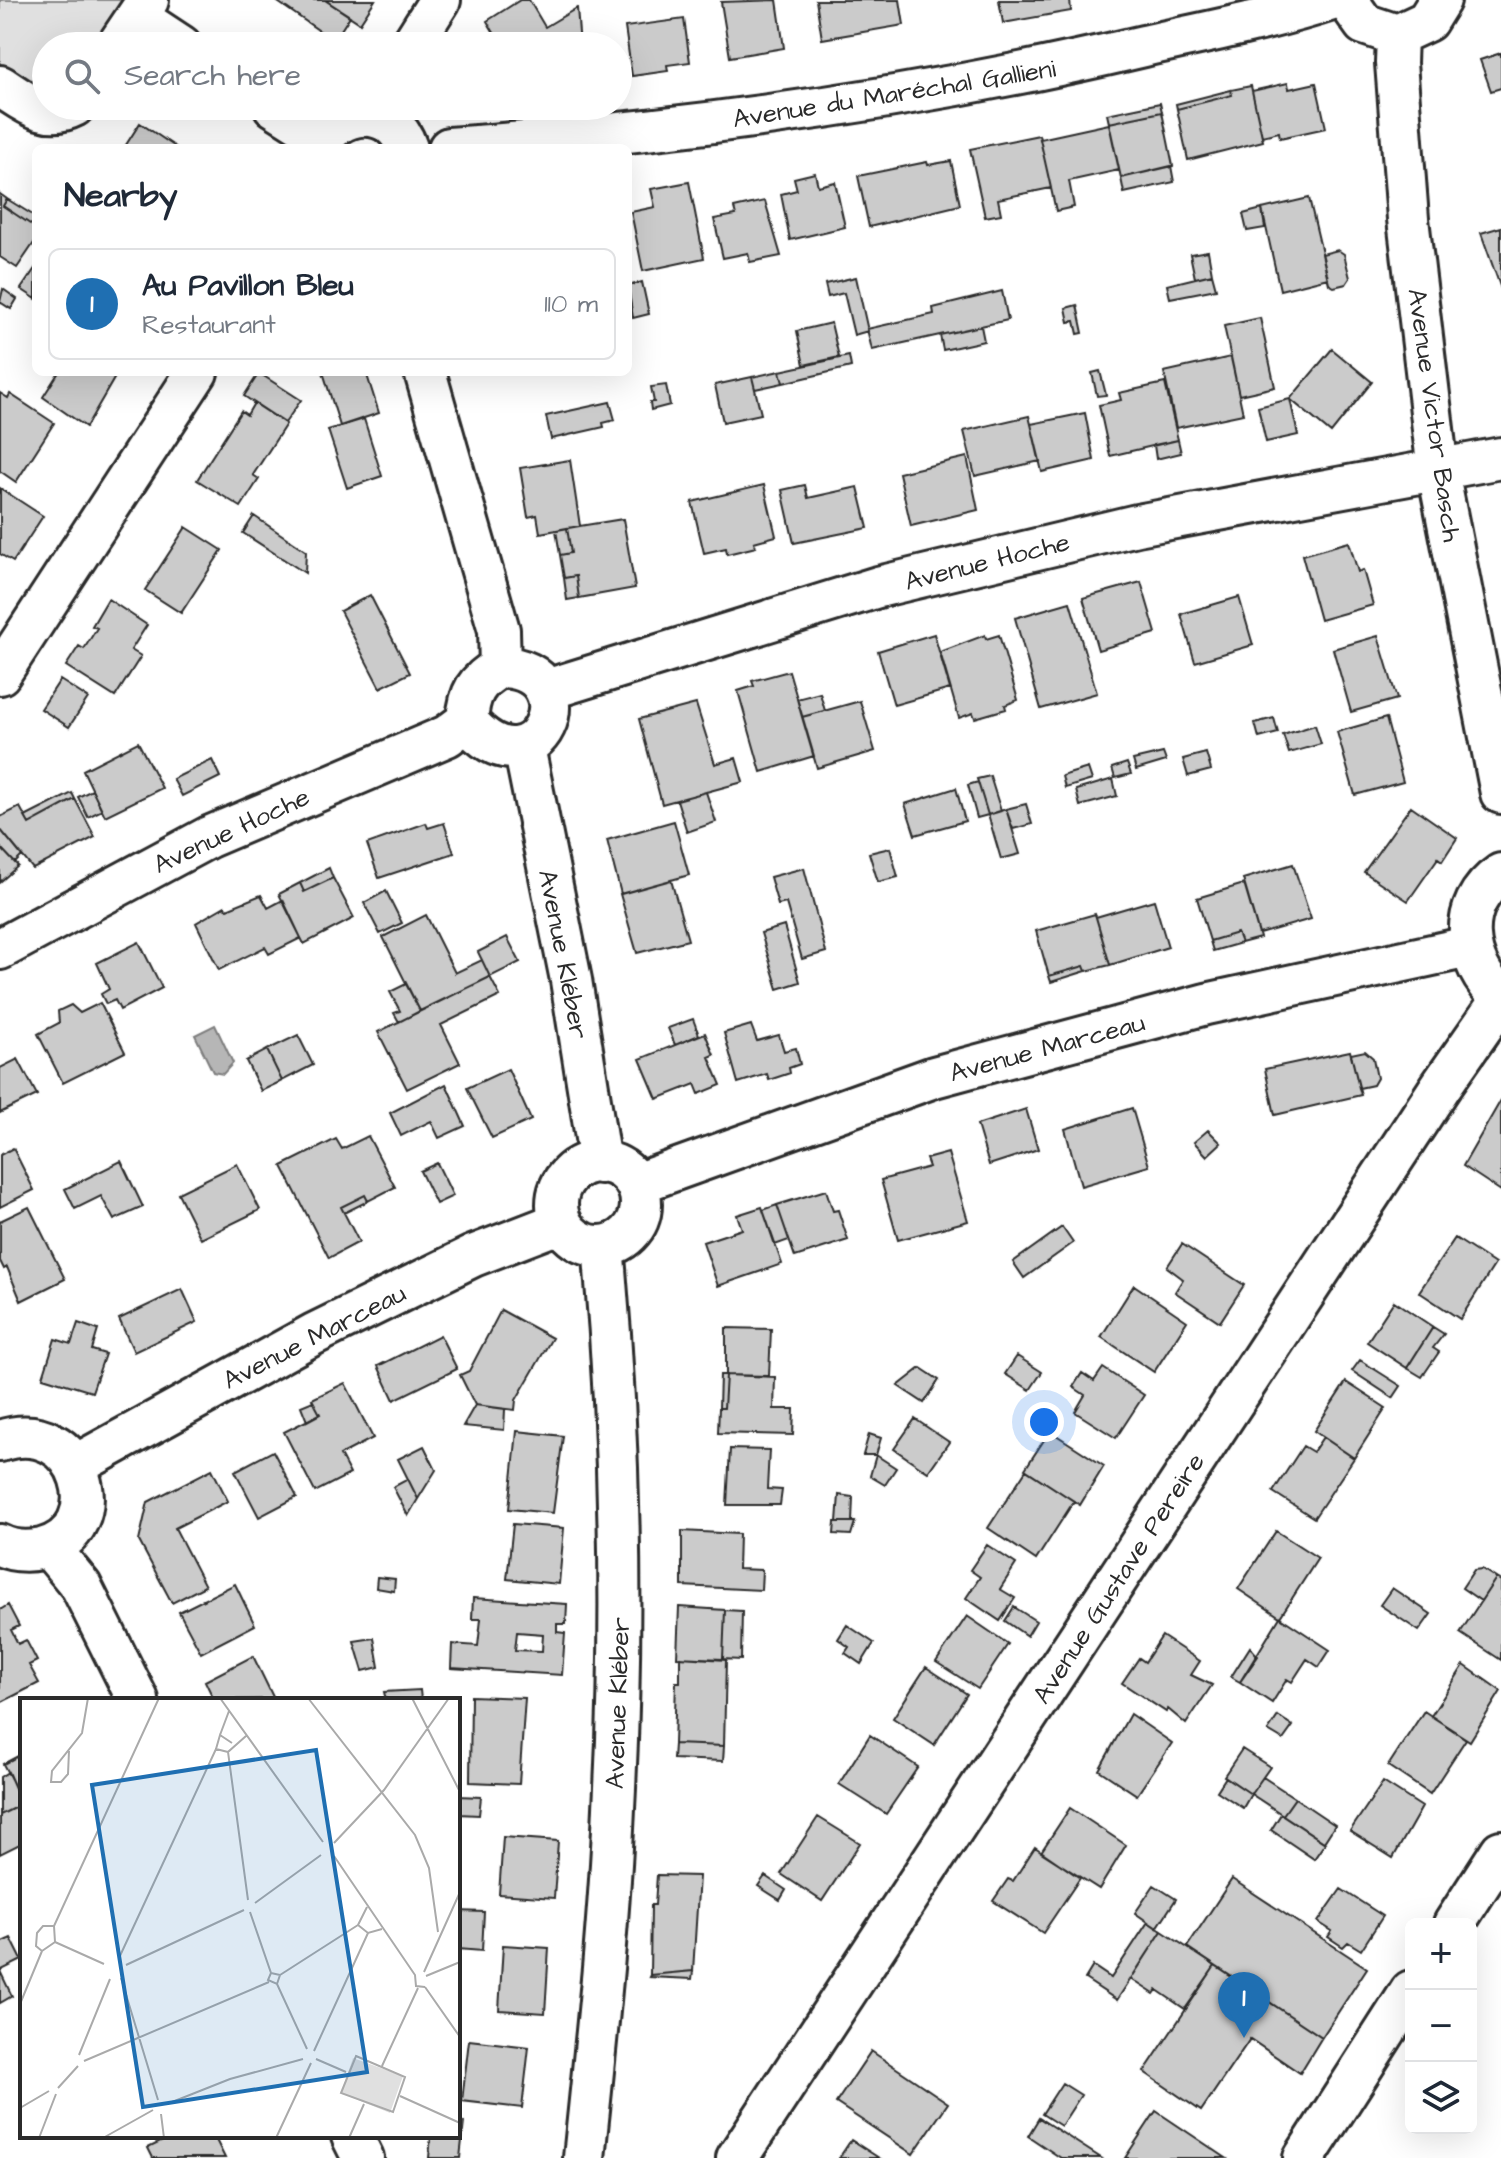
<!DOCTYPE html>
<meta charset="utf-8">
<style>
:root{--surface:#fff;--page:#f2f2f3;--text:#1f2937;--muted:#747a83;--line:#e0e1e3;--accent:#1f6fb2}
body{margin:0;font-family:"Architects Daughter",sans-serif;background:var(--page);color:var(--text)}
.controls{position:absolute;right:24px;bottom:24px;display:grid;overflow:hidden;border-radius:12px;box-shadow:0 8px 32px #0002}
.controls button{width:72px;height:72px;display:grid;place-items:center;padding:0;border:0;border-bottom:2px solid var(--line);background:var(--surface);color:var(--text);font:40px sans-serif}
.you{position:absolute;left:1044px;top:1422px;width:28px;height:28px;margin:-20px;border:6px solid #fff;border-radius:50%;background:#1a73e8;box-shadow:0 0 0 12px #1a73e833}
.badge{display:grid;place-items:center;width:52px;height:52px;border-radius:50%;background:var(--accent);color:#fff;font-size:26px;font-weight:700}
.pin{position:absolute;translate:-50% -66px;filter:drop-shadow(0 2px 4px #0008)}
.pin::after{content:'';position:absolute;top:42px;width:28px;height:24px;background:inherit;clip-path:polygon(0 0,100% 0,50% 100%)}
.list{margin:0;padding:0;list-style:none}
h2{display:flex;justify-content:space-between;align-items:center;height:104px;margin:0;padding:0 32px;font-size:34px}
h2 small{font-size:26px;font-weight:400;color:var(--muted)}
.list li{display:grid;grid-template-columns:52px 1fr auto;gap:24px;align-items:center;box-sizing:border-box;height:112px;margin:0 16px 16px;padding:0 16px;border:2px solid var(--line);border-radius:12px}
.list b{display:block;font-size:30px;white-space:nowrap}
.list p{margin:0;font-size:26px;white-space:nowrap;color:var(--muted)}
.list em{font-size:26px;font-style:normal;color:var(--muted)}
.icon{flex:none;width:44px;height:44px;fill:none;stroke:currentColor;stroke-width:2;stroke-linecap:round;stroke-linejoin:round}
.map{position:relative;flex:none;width:1501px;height:2158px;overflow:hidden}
.search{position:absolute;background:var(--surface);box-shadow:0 8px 32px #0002;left:32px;top:32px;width:600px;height:88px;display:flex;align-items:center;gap:20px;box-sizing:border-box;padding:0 28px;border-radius:44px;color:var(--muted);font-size:30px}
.panel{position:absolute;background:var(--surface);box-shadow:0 8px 32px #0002;left:32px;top:144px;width:600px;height:232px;border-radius:12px}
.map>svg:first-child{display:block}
</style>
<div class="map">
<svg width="1501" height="2158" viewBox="0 0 1501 2158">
<rect width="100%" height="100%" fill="#fff"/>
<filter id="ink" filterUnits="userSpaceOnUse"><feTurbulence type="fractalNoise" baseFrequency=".0125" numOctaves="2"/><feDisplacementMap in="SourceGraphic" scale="16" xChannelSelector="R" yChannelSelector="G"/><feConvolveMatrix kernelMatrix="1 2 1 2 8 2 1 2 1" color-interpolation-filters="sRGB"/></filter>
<g filter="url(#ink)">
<path fill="#e0e0e0" stroke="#868686" stroke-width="2" d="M0,0H148L117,46H46V106L0,86Z"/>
<path fill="#b6b6b6" stroke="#7e7e7e" stroke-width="2" d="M215,1025L233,1063L223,1074L213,1072L195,1035Z"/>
<path fill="#cbcbcb" stroke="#2b2b2b" stroke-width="2" fill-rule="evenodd" d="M275,0H325L350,16L334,41Z
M325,0H375L360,23Z
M520,0H529L545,27L577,8L580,46H502L487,21Z
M777,0L784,48L730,57L721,2Z
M816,0H900L904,25L822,39Z
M999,0H1070L1071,11L1003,23Z
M684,19L690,62L667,65L668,71L632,76L625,27Z
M1501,53V88L1491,91L1480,60Z
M1288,83L1289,89L1316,83L1326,128L1280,138L1279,132L1262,136L1252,91Z
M1251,86L1263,141L1188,160L1177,109L1232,95L1231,90Z
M1231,90L1232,95L1177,109L1176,104Z
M1160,103L1162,112L1109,123L1107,114Z
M1162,112L1173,166L1121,178L1109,123Z
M140,123L177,148H124Z
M1109,124L1119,170L1069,181L1074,207L1056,211L1040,139Z
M1039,135L1051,188L998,199L1001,214L985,217L970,149Z
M951,161L960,205L869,227L858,176L927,162L928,165Z
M1171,166L1174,182L1124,193L1121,178Z
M815,173L818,186L835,182L845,227L790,240L781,194L797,190L794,178Z
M689,182L704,258L643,271L631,212L655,207L651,189Z
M0,194L7,199L3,206L36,228V240L17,268L0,257Z
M1309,198L1328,278L1280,290L1262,209Z
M7,199L36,217V228L3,206Z
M765,201L781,256L750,262L748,253L723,258L714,219L736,215L734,208Z
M1262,209L1265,228L1247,231L1243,214Z
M1501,227V289L1481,233Z
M1338,250L1344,254L1350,278L1346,284L1334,287L1329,284L1322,254Z
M1208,251L1212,274L1195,278L1190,254Z
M36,267V299L21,289Z
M1212,274L1216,289L1170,298L1167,285Z
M856,277L868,331L854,335L844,293L828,297L825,284Z
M642,282L649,314L633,318L628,286Z
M3,289L17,299L11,309L0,302Z
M1002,291L1008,320L872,350L867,329L934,314L933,308Z
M1077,305L1083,333L1078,334L1075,321L1069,322L1066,308Z
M1260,318L1275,387L1239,395L1224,326Z
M831,323L839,357L804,365L797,331Z
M981,326L984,341L943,350L940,335Z
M1332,349L1372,382L1331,433L1290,399Z
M849,356L851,367L783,383L780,371Z
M1231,357L1243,414L1176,428L1164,372Z
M780,371L783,383L755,389L752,377Z
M1100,371L1106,395L1097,396L1092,373Z
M59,372H107L115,377L86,427L43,397Z
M323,372H366L379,413L340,426Z
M259,373L301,400L285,423L244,396Z
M752,377L761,414L723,422L715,385Z
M1165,383L1178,440L1110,456L1099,405L1121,400L1119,393Z
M666,385L670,405L651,410L650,402H654L651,387Z
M0,393L8,398L10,394L54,423L16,482L0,471Z
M1290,399L1298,435L1266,442L1258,407Z
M610,402L615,420L603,423L604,427L551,439L546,416Z
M254,403L286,424L253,475L259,479L241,507L197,480L241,411L247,415Z
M1085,413L1094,460L1042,472L1031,424Z
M1029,416L1040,461L975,476L964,431Z
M364,419L382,476L347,488L328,430Z
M1178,440L1181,453L1156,459L1154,445Z
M967,457L978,510L911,526L899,473Z
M570,460L580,526L540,533L537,515L528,517L520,468Z
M764,485L776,536L754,542L756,547L727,554L726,548L704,553L692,502Z
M805,485L808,498L858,487L868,528L794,543L782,490Z
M0,488L43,516L13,562L0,554Z
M254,516L306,551L305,573L243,533Z
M623,519L635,588L579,598L576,576L564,578L560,555L571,553L567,528Z
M186,527L222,550L181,613L145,590Z
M567,528L571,553L560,555L556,530Z
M1349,542L1358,572L1363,570L1373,605L1320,620L1302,555Z
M576,576L579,598L567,600L564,578Z
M1141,582L1156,633L1098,650L1083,598Z
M370,595L410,673L380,688L340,611Z
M1239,597L1253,645L1195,662L1181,614Z
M108,599L147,625L131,650L141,656L115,697L66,666L79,646L84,649L97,628L92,626Z
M1070,602L1097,693L1041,709L1015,618Z
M934,634L950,689L894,705L878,651Z
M985,635L986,639L999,635L1018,700L1005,705L1006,709L975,718L973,713L959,718L940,652Z
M1378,636L1397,699L1351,712L1333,649Z
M789,671L814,756L761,772L738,691L754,686L752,681Z
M60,680L88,698L69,727L41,709Z
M820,693L825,711L802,717L797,699Z
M860,701L875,751L817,768L802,717Z
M696,704L715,764L736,758L743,782L662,804L639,719Z
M1274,718L1278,733L1259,738L1255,723Z
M1386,718L1403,782L1355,795L1337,732Z
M1315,725L1321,744L1289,753L1283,735Z
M138,742L162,788L105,816L83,770Z
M1163,753L1166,761L1136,770L1133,760Z
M1206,753L1211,770L1188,776L1183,759Z
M212,760L220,777L182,796L173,779Z
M1127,763L1131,774L1115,778L1112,768Z
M1088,768L1092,780L1065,788L1062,776Z
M990,776L1001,811L988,815L977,779Z
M1113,779L1117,796L1080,806L1076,790Z
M978,782L988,815L977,818L968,785Z
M956,788L965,821L915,835L905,804Z
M92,790L102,810L88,817L78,797Z
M706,792L716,822L687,832L677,800Z
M72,793L75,799L29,824L25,817Z
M75,799L95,837L33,869L0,829V817L20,807L29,824Z
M1026,804L1032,824L1013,829L1006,809Z
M1411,806L1457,838L1442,861L1438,858L1408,901L1364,872Z
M1006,809L1020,854L1001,859L988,815Z
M674,821L689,875L621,894L607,840Z
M426,823L428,828L444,823L454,853L379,878L367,844Z
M0,829L22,856L15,863L0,847Z
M0,847L18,866L0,882Z
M890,848L898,877L878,882L869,853Z
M1293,864L1311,919L1259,934L1243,879Z
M329,868L333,878L304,892L300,883Z
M804,868L826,952L802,959L786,903L778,905L770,877Z
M333,878L354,918L304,944L279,894L300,883L304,892Z
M671,880L688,940L637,953L620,894Z
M1244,884L1260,938L1241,943L1237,933L1210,941L1197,898Z
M386,891L402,923L380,934L364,903Z
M261,895L268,908L283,900L301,938L269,954L265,947L219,970L196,923L225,906L227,909Z
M1154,900L1168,947L1110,965L1096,917Z
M1095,914L1110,965L1086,971L1084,966L1049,976L1036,931Z
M426,915L455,973L482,960L490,977L420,1011L383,937Z
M784,926L800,982L778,989L761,933Z
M1237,933L1241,943L1213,951L1210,941Z
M507,937L520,962L490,977L478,952Z
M139,942L162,988L120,1010L115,1000L106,1004L101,994L109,989L97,963Z
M1084,966L1086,971L1051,982L1049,976Z
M490,977L500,996L441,1025L460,1063L407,1089L378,1032Z
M406,984L420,1011L399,1022L394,1013L400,1011L390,992Z
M100,1003L125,1052L63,1083L38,1034L59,1023L58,1011L71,1005L80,1013Z
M693,1019L699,1035L675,1045L668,1028Z
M751,1025L757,1041L779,1035L784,1051L796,1048L800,1064L789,1068L790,1073L769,1080L767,1074L738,1083L724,1033Z
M705,1033L714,1055L709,1057L721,1085L699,1094L695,1084L657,1099L640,1059Z
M298,1035L313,1065L282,1081L267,1050Z
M267,1050L282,1081L261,1091L246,1061Z
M1350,1051L1361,1095L1275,1115L1265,1069Z
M1365,1051L1373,1058L1377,1078L1373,1085L1359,1088L1351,1054Z
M18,1059L37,1095L0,1113V1068Z
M508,1069L531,1120L492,1138L467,1088Z
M446,1084L465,1126L439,1138L431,1121L401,1136L390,1113Z
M1501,1100V1191L1463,1166Z
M1132,1108L1149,1166L1081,1186L1065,1129Z
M1026,1109L1038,1149L989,1165L977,1125Z
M1208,1130L1221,1143L1207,1156L1194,1142Z
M368,1136L395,1187L368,1201L365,1195L341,1207L359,1242L329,1258L282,1166L336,1139L342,1149Z
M13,1148L34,1190L0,1207V1155Z
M948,1153L968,1221L898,1240L881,1180L929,1167L926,1159Z
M121,1161L143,1207L114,1220L101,1196L75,1209L65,1189Z
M437,1163L453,1196L436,1204L420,1171Z
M237,1164L260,1210L201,1239L178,1193Z
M826,1190L833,1211L838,1210L848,1240L795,1257L777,1205Z
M365,1195L368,1201L344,1213L341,1207Z
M777,1205L789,1240L775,1245L763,1210Z
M29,1207L65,1279L21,1301L7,1267L4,1269L0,1261V1221Z
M762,1207L782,1264L718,1286L703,1242L742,1229L737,1215Z
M1062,1227L1073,1243L1024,1278L1013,1262Z
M1455,1238L1495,1264L1460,1319L1419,1292Z
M1182,1244L1244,1285L1220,1322L1175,1292L1183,1279L1167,1267Z
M1134,1285L1187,1321L1154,1372L1101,1337Z
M182,1289L197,1322L134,1352L119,1319Z
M1394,1301L1433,1327L1407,1368L1367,1342Z
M501,1310L552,1338L516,1400L515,1410L475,1405L460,1375L469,1371Z
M78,1323L98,1330L92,1350L105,1354L92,1392L43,1377L55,1339L71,1344Z
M1433,1327L1444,1334L1433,1348L1439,1352L1422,1377L1407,1368Z
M726,1328L771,1329L769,1376L726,1375Z
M440,1335L457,1369L394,1400L378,1366Z
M1017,1356L1042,1372L1030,1390L1005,1374Z
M1360,1360L1401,1386L1393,1398L1352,1371Z
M921,1368L939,1380L924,1403L898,1386Z
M1103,1368L1144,1395L1116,1438L1075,1412L1085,1395L1073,1387L1082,1373L1094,1381Z
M720,1375H726L724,1408H719Z
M726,1375L775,1377L774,1409H794L793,1435L718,1433L719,1408H724Z
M1346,1382L1386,1408L1354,1458L1314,1431Z
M345,1383L373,1438L340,1455L350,1474L315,1492L284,1432L320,1414L312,1399Z
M313,1401L320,1414L307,1421L301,1406Z
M475,1405L505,1409L504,1430L463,1426Z
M915,1419L949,1442L928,1472L894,1449Z
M517,1431L563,1436L553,1513L509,1509Z
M1050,1431L1104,1466L1080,1505L1025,1469Z
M869,1434L881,1438L876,1455H863Z
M1323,1437L1354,1458L1314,1518L1273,1492L1303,1446L1313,1452Z
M424,1446L436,1470L418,1499L398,1459Z
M730,1449L769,1450L767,1489L782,1490L780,1505H727Z
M273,1451L297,1497L259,1517L235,1471Z
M876,1455L896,1468L885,1485L870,1476Z
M212,1469L228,1501L175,1528L205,1586L172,1603L139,1541L148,1502Z
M1026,1470L1074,1501L1036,1560L988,1528Z
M408,1479L418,1499L408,1516L393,1487Z
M839,1495L853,1497L852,1522H837Z
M835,1522H855L851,1535L834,1534Z
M513,1524L564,1528L559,1584L507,1579Z
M682,1531L739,1534L738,1569L762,1570L761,1590L682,1586Z
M1276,1531L1318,1558L1280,1617L1238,1589Z
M987,1545L1016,1564L1000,1589L1015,1598L1000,1621L966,1598L980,1577L970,1570Z
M1482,1569L1496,1578L1481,1601L1462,1588L1474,1570Z
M377,1577L395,1579L394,1591L376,1588Z
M1496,1578L1501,1581V1660L1460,1633Z
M235,1584L255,1625L201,1653L179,1612Z
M1392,1588L1431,1614L1419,1631L1380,1605Z
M473,1598L567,1604L566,1624H557V1632L565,1633L562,1675L451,1668L452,1644L478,1646L481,1619H472ZM517,1632L543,1634L542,1651L515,1650Z
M8,1605L19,1626L11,1630L18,1644L26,1640L37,1661L29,1665L39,1683L0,1703V1610Z
M679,1607L725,1610L723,1659L677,1657Z
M1014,1607L1036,1621L1027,1636L1005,1621Z
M725,1610L742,1611L741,1660L723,1659Z
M967,1616L1008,1644L978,1689L936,1662Z
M1280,1617L1330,1650L1319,1667L1307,1659L1292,1682L1287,1679L1272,1703L1240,1682Z
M847,1625L874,1643L861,1664L845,1653L849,1647L838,1639Z
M1162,1636L1200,1661L1191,1675L1212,1685L1186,1724L1168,1709L1166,1712L1122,1683L1139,1658L1145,1662Z
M374,1638L379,1667L363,1671L354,1641Z
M1250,1647L1258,1656L1240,1682L1231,1677Z
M253,1656L274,1699L214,1700L205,1681Z
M680,1657L726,1660L724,1746L674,1744L676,1682H680Z
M1464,1665L1501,1691L1470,1741L1431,1716Z
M926,1667L967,1694L934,1745L893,1718Z
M420,1690L421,1700H386L384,1692Z
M471,1696L525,1698L519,1784L470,1782Z
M1424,1711L1466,1739L1430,1794L1388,1766Z
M1130,1714L1172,1743L1137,1795L1099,1770Z
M1278,1716L1293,1726L1283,1740L1268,1731Z
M870,1735L918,1767L886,1814L839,1784Z
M674,1744L724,1746L723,1761L673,1759Z
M1242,1749L1270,1767L1251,1794L1224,1776Z
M22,1754V1800L3,1764Z
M8,1772L22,1804L0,1815V1777Z
M1226,1777L1251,1794L1243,1808L1217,1791Z
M1263,1777L1295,1798L1283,1815L1251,1794Z
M1383,1782L1422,1807L1393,1858L1350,1831Z
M458,1796L481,1797L479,1815L458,1814Z
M1295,1798L1335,1825L1324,1842L1283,1815Z
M22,1804V1843L0,1854V1815Z
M1070,1808L1126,1845L1099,1889L1041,1852Z
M1281,1814L1325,1843L1314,1859L1271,1830Z
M818,1817L860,1843L822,1901L781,1874Z
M503,1837L558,1841L554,1898L499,1894Z
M1035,1847L1080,1878L1043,1933L993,1901L1008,1879L1013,1881Z
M657,1875L699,1876L693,1971L650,1975L651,1905H655Z
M765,1876L786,1890L780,1900L758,1886Z
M1232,1879L1367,1968L1322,2037L1187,1947Z
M1154,1885L1176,1899L1157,1928L1135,1913Z
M1341,1889L1383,1916L1361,1950L1348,1942L1343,1947L1328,1937L1332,1931L1318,1922Z
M458,1911L484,1912L482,1951L458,1949Z
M1148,1922L1162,1931L1117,2000L1085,1979L1093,1966L1111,1978Z
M1162,1931L1215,1966L1185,2009L1157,1990L1154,1994L1131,1979Z
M11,1938L22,1960L0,1971V1943Z
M503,1945L549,1948L545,2013L499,2010Z
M1215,1966L1322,2037L1300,2073L1250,2039L1201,2111L1144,2072Z
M0,1971L12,1996L0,2003Z
M693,1971L692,1979L649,1977L650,1975Z
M469,2040L529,2047L522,2108L462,2101Z
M871,2051L948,2103L913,2154L836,2103Z
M1062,2083L1081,2095L1061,2126L1042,2114Z
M1156,2111L1226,2158H1125Z
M1039,2118L1101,2158H1061L1028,2136Z
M458,2121L464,2122L460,2158H429L431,2136H458Z
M173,2136H214L225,2158H153L148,2148Z
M851,2140L879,2158H839Z"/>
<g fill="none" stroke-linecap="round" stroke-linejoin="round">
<g stroke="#2b2b2b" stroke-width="46">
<path id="minor" d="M1347,0L1364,24L1397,35L1427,21L1440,0
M137,17L181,46
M1397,35L1396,63L1408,219L1438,471L1501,793
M117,46L148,0
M411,46L440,0
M0,86C24,101 45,121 74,106
M274,106L323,137
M318,148C336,107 392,103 407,148
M449,148C683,131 916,100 1144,46C1206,32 1271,20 1332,0
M425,372L499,630L500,667
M500,667C594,669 536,804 467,721C469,693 476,681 500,667Z
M0,674L197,372
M546,690L878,587L1137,525L1501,458
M524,747L571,980L600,1163
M1501,874C1455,905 1464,964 1501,997
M0,949L209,837L447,736L467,721
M557 1204a42 42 0 1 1 84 0a42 42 0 1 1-84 0Z
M636,1184L934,1077L1206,1004L1469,947
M0,1441C83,1413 115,1531 42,1549C27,1552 14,1552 0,1545
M76,1465L314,1334L473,1256L561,1222
M49,1547L81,1586L138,1700
M1454,1924L1501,1851
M352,2136L363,2158
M584,2158C596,2042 609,1925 614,1808C624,1621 620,1433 603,1246
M737,2158L1441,1086L1501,1000
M1304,2158L1411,1991"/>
</g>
<use href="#minor" stroke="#fff" stroke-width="40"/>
</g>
</g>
<g text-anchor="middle" stroke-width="8" stroke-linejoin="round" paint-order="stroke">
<g font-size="26" fill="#2b2b2b" stroke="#fff">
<text transform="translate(894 93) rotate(-9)" y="9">Avenue du Maréchal Gallieni</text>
<text transform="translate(1435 415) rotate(82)" y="9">Avenue Victor Basch</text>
<text transform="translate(987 561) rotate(-14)" y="9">Avenue Hoche</text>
<text transform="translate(231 830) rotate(-25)" y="9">Avenue Hoche</text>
<text transform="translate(564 954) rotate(79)" y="9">Avenue Kléber</text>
<text transform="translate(1047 1047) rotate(-15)" y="9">Avenue Marceau</text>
<text transform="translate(314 1336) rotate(-27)" y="9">Avenue Marceau</text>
<text transform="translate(1118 1578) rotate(-57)" y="9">Avenue Gustave Pereire</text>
<text transform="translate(617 1703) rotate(-88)" y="9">Avenue Kléber</text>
</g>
</g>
<g transform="translate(20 1698)">
<rect width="440" height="440" fill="#fff"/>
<path d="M333,360L383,378L370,415L321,395Z" fill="#e0e0e0"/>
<path fill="none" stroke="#aaa" stroke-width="2" d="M200,0L303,144M288,0L395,137L409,170L418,234M392,0L440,94M200,37L209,13M226,38L208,54L228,202M49,53L48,76L41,84H31L32,73L62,35L68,0M208,54L196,51L200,37L212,45M314,145L364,92L429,0M314,158L395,277L396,288L405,289M235,205L301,157M347,209L338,227L348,235L362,231M230,214L251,275L248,282L257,286L260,277L251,275M34,228L139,0M35,244L84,266M22,253L16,248L17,235L23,228H34M22,253L35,244L34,228M99,260L196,51M106,267L224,212M404,274L440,194M260,277L338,227M406,278L440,264M101,280L138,402M257,286L287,351M405,289L440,339M0,306L22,253M294,353L348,235M59,357L90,281M336,358L385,379L373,414L321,395ZM296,361L326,374M64,363L249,284M362,368L398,290M38,390L58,368M380,398L440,425M147,406L210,381L283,361M0,410L29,393M141,416L144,440M19,440L36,396M83,440L133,412M256,440L291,365M329,440L344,406"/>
<path fill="#1f6fb2" fill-opacity="0.15" stroke="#1f6fb2" stroke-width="4" d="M296,52L347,374L123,409L72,87Z"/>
<rect width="440" height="440" fill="none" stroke="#2b2b2b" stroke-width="4"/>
</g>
</svg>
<div class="controls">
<button>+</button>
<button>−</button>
<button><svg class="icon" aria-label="layers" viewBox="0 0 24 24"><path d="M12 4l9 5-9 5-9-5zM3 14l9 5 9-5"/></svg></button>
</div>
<div class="you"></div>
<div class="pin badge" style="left:1244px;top:2038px">1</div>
<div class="search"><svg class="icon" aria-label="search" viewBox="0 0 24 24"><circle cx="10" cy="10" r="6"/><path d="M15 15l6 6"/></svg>Search here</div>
<section class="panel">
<h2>Nearby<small></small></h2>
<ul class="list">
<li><span class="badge">1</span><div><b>Au Pavillon Bleu</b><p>Restaurant</p></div><em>110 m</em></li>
</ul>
</section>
</div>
